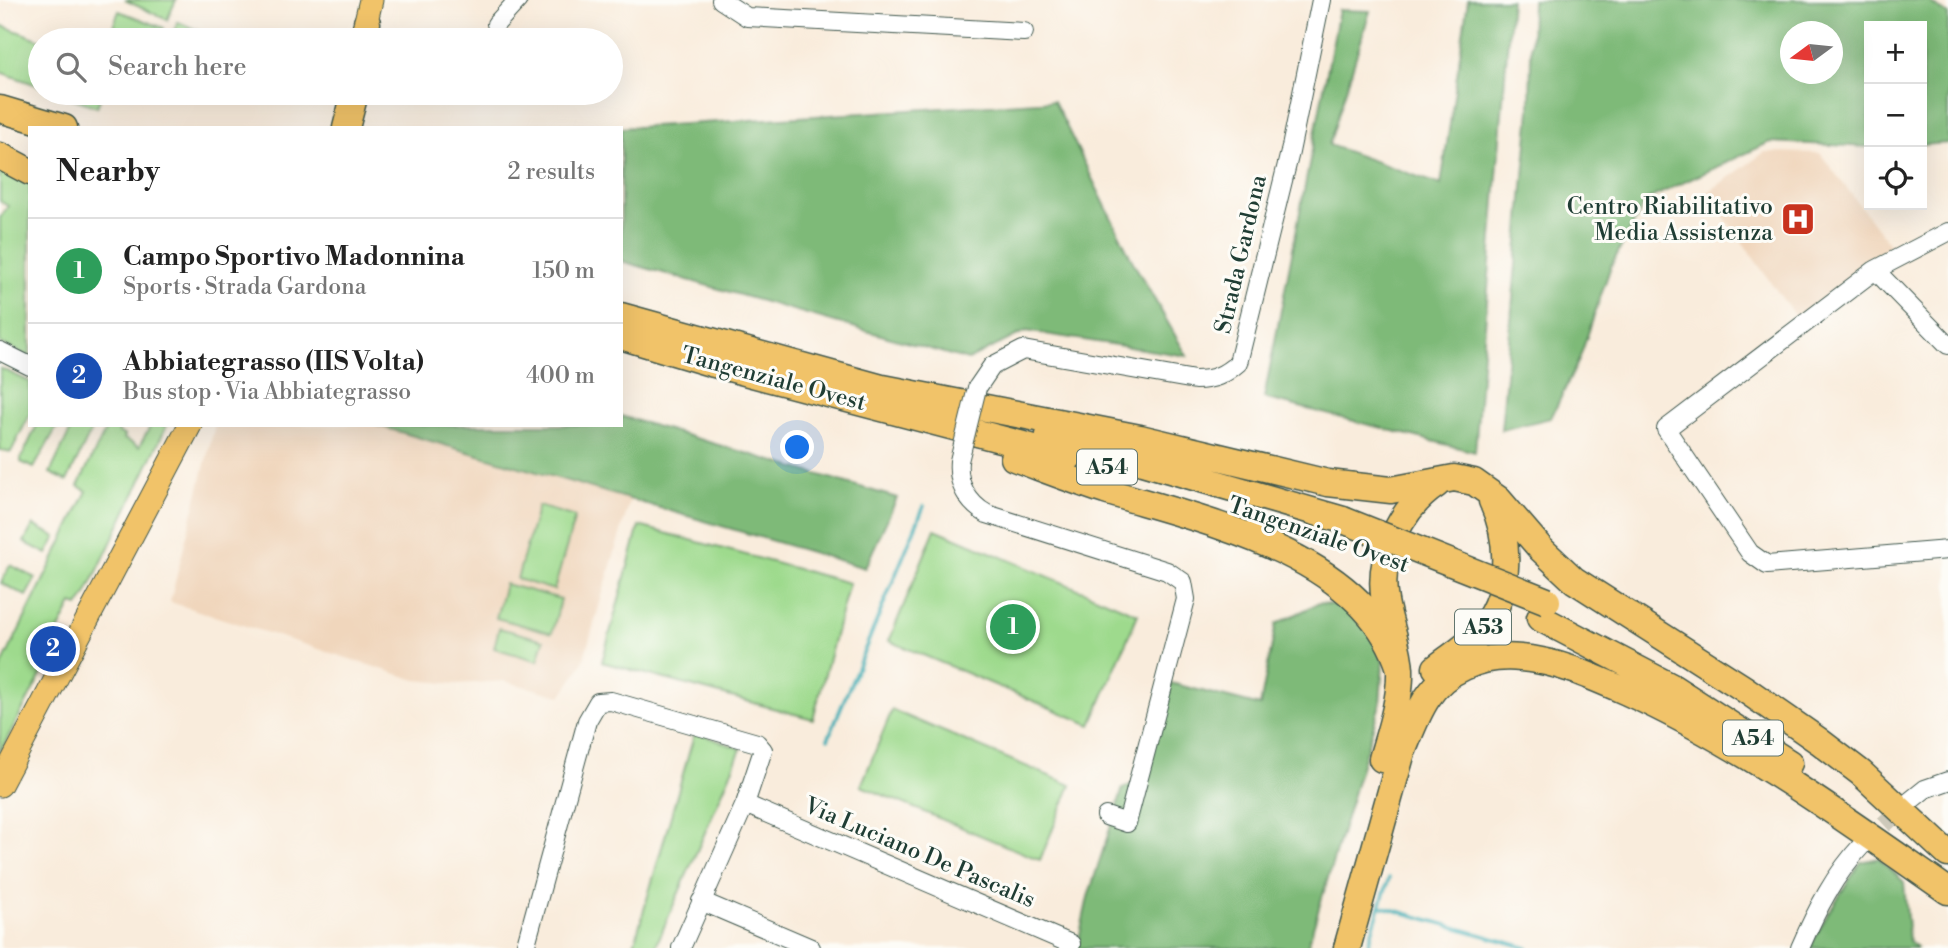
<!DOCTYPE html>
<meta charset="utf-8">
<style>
:root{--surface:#fff;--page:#f2f2f2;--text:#222;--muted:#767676;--line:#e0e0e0;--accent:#c8321e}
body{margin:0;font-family:"Libre Bodoni",serif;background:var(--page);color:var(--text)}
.controls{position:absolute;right:21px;top:21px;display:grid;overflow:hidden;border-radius:0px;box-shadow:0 7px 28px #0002}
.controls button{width:63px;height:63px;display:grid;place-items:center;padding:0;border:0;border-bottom:2px solid var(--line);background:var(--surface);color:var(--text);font:35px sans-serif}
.compass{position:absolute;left:1780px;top:21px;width:63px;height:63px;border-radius:50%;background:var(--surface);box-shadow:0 7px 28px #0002;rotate:255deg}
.you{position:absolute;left:798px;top:448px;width:24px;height:24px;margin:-18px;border:5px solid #fff;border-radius:50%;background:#1a73e8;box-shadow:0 0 0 10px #1a73e833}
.badge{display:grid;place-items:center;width:46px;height:46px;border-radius:50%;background:var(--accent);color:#fff;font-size:23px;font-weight:700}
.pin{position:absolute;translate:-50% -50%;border:4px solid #fff;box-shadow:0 2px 7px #0006}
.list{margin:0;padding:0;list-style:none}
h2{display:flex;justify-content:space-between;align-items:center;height:91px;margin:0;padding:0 28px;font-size:30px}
h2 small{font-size:23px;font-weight:400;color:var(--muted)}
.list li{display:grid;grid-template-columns:46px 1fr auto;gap:21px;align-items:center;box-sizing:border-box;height:105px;padding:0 28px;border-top:2px solid var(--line)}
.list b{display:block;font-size:26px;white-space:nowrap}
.list p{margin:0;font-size:23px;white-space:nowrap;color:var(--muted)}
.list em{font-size:23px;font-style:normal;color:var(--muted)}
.icon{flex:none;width:38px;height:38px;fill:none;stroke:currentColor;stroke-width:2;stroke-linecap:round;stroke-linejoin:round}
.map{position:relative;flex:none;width:1948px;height:948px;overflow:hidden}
.search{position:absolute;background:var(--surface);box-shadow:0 7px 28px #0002;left:28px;top:28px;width:595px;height:77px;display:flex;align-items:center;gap:18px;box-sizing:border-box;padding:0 24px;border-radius:38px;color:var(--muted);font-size:26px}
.panel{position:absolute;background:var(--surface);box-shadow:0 7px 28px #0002;left:28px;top:126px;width:595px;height:301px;border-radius:0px}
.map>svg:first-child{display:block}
</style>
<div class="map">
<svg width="1948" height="948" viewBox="0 0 1948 948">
<rect width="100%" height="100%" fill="#fdfcf7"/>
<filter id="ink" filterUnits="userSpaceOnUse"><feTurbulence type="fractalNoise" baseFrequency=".0143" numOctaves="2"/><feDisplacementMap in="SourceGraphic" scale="14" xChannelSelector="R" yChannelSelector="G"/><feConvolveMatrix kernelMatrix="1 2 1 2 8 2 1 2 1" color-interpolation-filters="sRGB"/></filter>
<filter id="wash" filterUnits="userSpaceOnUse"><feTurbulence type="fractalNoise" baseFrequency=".00686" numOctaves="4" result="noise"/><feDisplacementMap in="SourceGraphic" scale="28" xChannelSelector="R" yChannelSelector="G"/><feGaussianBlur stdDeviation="1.57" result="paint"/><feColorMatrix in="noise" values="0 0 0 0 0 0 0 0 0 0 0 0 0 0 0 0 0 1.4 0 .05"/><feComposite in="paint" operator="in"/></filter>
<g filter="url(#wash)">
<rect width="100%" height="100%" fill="#f9ecdc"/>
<path fill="#f0d6bc" d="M1765,152L1820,153L1890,245L1797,319L1707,193Z
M215,425H376L630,500L582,665L561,696L504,681L456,684L416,680L170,602Z"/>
<path fill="#9eda8d" stroke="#5e8c60" stroke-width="2" d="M125,0H176L167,20Z
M119,11L164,28L159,40L108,39Z
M178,22L221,40H170Z
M0,25L41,40L40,86L0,72Z
M58,93H102L97,107Z
M0,166L30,181V357L0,343V218L8,206L0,201Z
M0,368L30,382V414L11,452L0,450Z
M37,425H58L34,468L21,462V459Z
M73,425H94L67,481L50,473Z
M108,425L118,426V432L125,436L124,439L139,447L151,425H167L85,597L78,606L72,604L51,645L45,668L0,752V669L87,491L78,486Z
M538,506L575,517L554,590L517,579Z
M33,525L56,537L47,554L24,542Z
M639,526L849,583L813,719L602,662Z
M935,529L1138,614L1091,725L889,641Z
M10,565L36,578L26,596L1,583Z
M505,584L561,599L552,633L496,618Z
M499,628L544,640L538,661L494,648Z
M892,710L1071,785L1040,860L861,786Z
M695,732L741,749L655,948H633Z"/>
<path fill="#7eba78" stroke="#4e7c56" stroke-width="2" fill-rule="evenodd" d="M1468,0H1511L1475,452L1264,398L1339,10L1370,11L1329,145L1441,185Z
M1532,0H1927L1948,15V143L1922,145V26H1869V147L1770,142L1646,200L1611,266L1579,360L1551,418L1501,430L1530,110ZM1790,32H1832V74H1790Z
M1054,101L1133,262L1187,356L1026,331L968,360L621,261V128Z
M621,416L897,498L865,568L376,425H621Z
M1319,603L1343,606L1371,632L1383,662L1380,704L1307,948H1077L1088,897L1123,788L1145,779L1171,683L1260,706L1276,624Z
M1879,858L1904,882L1909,941L1917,948H1810L1828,913L1861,862Z"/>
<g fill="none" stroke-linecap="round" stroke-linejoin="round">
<path stroke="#3daeb6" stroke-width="3.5" d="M828,739L924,506
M1380,906L1528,948
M1367,948L1389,878"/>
</g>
</g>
<g filter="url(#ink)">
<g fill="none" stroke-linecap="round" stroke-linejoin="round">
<path stroke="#cdc9ba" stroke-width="18" stroke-dasharray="18 9" stroke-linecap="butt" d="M1864,843L1905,805"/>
<g stroke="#40574d" stroke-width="20">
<path id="minor" d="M721,0L747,17L1024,32
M496,24L518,0
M1948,232L1875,270L1666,429L1750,553L1767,565L1948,550
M1875,270L1948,345
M0,351L30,366
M977,388L992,366L1023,350L1195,380C1214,380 1224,375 1238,363L1290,152L1321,0
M959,461C957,483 967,503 987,514L1167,571L1183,582L1186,599L1127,823L1106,816
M745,804L1071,944L1070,948
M1905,805L1925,789L1948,781
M701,901L811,948
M525,948L587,721L598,702L611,701L757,743L763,750L745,804L681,948
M1800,948C1817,909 1834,875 1863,844"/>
</g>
<g stroke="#40574d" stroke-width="25">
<path id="major" d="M362,38L371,0
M0,785L190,425"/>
</g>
<g stroke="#40574d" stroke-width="29">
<path id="highway" d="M364,40L367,23
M0,109L64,128
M346,128L355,93
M0,156L30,172
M621,316L900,393
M621,336L714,364L1069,457
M883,388L1140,438L1328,483L1391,490L1454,478L1474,482L1498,499L1541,549L1574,580L1743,688L1819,741L1861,773L1948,854
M1049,435L1343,520
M1014,458C1044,469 1075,481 1105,491C1206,522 1365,554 1400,669
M1540,618L1670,686L1789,763
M1436,668C1449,657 1466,648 1478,634C1511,597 1512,544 1492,501
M1403,750C1417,716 1427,683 1464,667C1481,659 1502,656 1521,658C1558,661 1593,677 1627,692C1742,744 1845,819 1948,891
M1382,759C1390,731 1401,699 1400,670C1399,646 1389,625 1385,601C1377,558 1400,508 1437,484
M1347,948L1407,734"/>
</g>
<use href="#minor" stroke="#fff" stroke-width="18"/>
<use href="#major" stroke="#f1c369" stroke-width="23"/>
<use href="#highway" stroke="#f1c369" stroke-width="26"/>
<g stroke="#40574d" stroke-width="20" stroke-linecap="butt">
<path id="minor-bridge" d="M959,461L977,388"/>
</g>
<g stroke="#40574d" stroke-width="29" stroke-linecap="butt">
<path id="highway-bridge" d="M1343,520L1547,601"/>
</g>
<use href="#minor-bridge" stroke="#fff" stroke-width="18"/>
<use href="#highway-bridge" stroke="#f1c369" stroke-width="26"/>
</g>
</g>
<defs>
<g id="hospital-square" transform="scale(1.75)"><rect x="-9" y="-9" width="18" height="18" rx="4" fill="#c8321e" stroke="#fdfcf7"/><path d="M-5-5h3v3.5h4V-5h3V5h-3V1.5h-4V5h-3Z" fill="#fff"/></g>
</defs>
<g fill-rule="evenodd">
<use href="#hospital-square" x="1798" y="219"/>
</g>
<g text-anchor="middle" stroke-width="6" stroke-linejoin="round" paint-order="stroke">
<g fill="#fdfcf7" stroke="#62766e" stroke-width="2">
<rect x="1077" y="449.5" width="60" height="35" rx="5"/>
<rect x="1455" y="609.5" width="56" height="35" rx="5"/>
<rect x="1723" y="720.5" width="60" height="35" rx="5"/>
</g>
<g font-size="21" font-weight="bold" fill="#1f3d34">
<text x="1107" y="474">A54</text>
<text x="1483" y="634">A53</text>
<text x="1753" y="745">A54</text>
</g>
<g font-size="23" fill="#1f3d34" stroke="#fdfcf7" text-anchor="end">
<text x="1773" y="214">Centro Riabilitativo<tspan x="1773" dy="26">Media Assistenza</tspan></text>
</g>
<g font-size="23" fill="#1f3d34" stroke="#fdfcf7">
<text transform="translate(1240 254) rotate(-77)" y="8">Strada Gardona</text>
<text transform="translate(774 378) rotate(15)" y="8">Tangenziale Ovest</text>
<text transform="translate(1319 534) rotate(19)" y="8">Tangenziale Ovest</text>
<text transform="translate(920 852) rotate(23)" y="8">Via Luciano De Pascalis</text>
</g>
</g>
</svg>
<div class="controls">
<button>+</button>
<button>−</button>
<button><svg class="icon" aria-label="locate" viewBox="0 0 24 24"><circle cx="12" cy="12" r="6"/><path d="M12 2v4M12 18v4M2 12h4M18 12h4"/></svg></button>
</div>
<svg class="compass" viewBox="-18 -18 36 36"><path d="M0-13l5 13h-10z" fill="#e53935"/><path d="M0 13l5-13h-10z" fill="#767676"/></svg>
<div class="you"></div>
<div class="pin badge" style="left:1013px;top:627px;background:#2e9e5b">1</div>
<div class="pin badge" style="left:53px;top:649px;background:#1a4fb4">2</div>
<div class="search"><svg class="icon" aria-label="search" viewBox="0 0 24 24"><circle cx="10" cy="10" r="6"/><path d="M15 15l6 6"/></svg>Search here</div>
<section class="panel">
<h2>Nearby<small>2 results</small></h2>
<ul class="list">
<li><span class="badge" style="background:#2e9e5b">1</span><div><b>Campo Sportivo Madonnina</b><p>Sports · Strada Gardona</p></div><em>150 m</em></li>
<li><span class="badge" style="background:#1a4fb4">2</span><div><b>Abbiategrasso (IIS Volta)</b><p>Bus stop · Via Abbiategrasso</p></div><em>400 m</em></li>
</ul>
</section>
</div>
